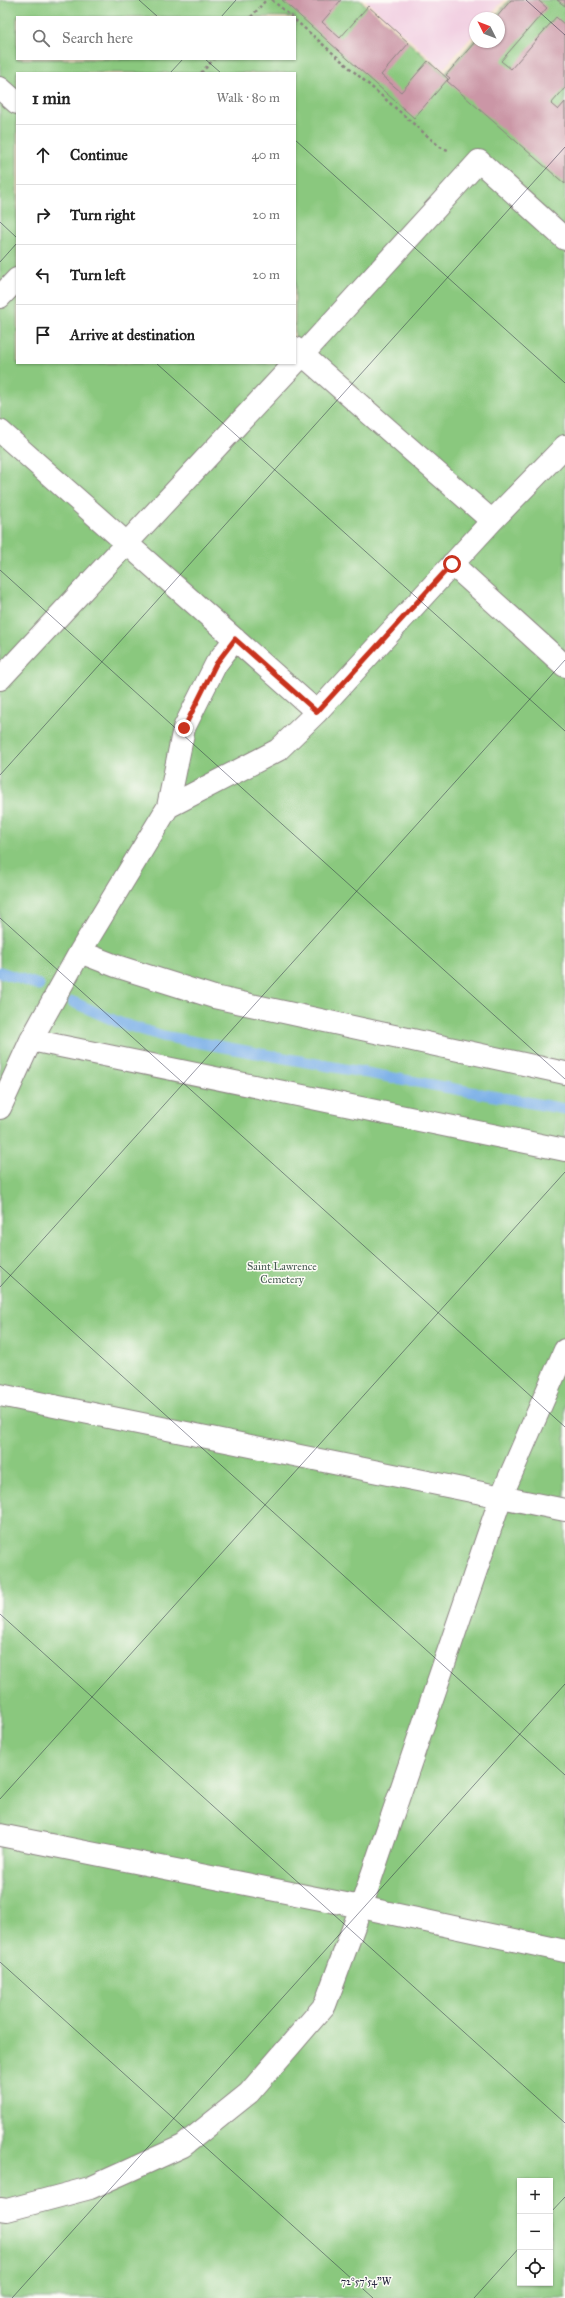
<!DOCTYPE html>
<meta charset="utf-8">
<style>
:root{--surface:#fff;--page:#f2f2f2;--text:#222;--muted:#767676;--line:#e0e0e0}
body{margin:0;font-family:"IM FELL Great Primer",serif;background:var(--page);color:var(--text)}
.controls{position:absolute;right:12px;bottom:12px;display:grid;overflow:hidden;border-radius:0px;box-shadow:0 1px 3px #0004}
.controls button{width:36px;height:36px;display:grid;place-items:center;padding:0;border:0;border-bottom:1px solid var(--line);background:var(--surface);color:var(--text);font:20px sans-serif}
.compass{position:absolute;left:469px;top:12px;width:36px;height:36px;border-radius:50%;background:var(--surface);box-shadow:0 1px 3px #0004;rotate:312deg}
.stop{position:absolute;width:12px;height:12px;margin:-9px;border:3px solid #c8321e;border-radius:50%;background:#fff}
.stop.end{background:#c8321e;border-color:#fff;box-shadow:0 1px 4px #0008}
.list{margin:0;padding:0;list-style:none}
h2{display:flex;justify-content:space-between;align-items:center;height:52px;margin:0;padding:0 16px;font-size:17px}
h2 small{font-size:13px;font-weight:400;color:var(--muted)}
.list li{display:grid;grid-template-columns:26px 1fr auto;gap:12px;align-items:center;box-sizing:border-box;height:60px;padding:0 16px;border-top:1px solid var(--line)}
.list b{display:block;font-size:15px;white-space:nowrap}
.list em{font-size:13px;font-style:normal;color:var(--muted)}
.icon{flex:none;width:22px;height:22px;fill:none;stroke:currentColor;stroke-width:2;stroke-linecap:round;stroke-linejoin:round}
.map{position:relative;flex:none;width:565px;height:2298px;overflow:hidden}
.search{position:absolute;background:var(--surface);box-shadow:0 1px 3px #0004;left:16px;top:16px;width:280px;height:44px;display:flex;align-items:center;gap:10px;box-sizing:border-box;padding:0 14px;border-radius:0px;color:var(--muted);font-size:15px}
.panel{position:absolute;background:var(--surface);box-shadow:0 1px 3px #0004;left:16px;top:72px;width:280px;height:292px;border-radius:0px}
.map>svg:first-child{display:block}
</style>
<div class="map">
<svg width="565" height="2298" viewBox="0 0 565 2298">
<rect width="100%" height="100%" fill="#fdfcf7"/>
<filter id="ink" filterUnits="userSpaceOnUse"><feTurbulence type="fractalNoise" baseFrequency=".025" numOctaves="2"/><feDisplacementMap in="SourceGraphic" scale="8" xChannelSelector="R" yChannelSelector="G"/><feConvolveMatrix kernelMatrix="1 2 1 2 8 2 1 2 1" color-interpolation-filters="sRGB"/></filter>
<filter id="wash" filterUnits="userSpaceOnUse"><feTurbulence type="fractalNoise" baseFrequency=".012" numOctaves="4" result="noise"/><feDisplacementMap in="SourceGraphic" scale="16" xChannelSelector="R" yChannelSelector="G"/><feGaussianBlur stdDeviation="0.9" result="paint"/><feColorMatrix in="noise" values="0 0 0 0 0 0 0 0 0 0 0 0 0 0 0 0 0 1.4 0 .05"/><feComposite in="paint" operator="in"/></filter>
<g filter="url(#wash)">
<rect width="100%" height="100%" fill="#f4e1c7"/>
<path fill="#f2d0e2" d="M365,0H504L488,18H475V33L443,69Z"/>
<path fill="#8ac87e" stroke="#56755c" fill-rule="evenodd" d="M0,0H360L445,74L475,39V42H499V18H494L509,0H565V2298H0ZM17,17H295V59H17ZM17,73H295V363H17ZM520,2181H550V2283H520Z"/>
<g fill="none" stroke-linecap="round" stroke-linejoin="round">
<path stroke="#79afe7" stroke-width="11" d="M0,972L39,985
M73,1002L120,1023L163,1036L565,1109"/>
</g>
<g id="blocks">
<path fill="#cb96a6" d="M282,0H341L322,22L340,38L368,6L409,43L381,75L401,92L428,61L448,79L414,118Z
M511,0H538L547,8L501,61L511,69L556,17L565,25V88L551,104L558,110L565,102V184L447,81L450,78L446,75L475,42H499V18H496Z
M557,0H565V6Z"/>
</g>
</g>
<g filter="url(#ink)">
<use href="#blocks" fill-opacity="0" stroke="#8b8281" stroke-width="1"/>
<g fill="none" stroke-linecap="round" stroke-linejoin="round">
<g stroke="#8b8281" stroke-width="24">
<path id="minor" d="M0,88L17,103
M0,297L17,279
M295,348L492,521
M295,363L479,161L565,239
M0,431L317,712
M452,564L565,666
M0,679L295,363
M168,807L184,728L216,664L235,639
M80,952L116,966L214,997L565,1073
M31,1040L565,1150
M0,1108L31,1040L80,952L168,807L278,750L317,712L492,521L565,446
M0,1395L565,1510
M0,1835L361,1907L565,1951
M0,2209L7,2210L90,2188L183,2146L249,2093L325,2005L361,1907L501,1497L565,1350"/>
</g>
<path stroke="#8b8281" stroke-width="2.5" stroke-dasharray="3 3" stroke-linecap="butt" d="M272,0L292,17
M251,17L266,0
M295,20L440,147L448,150
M201,73L214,59"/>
<use href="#minor" stroke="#fff" stroke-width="22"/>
</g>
</g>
<g fill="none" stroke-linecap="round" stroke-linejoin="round" filter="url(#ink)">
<path stroke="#c8321e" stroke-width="5" d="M184,728L216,664L235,639L317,712L452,564"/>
</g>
<path fill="none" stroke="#22223b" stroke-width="1" stroke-opacity="0.45" d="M139,0L158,17M526,0L565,35M221,17L236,0M205,59L221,73M170,73L183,59M295,140L565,383M0,222L17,238M0,262L17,243M156,363L565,731M0,570L565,1079M0,775L565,147M0,918L565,1427M0,1266L565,1775M0,1287L565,660M0,1614L565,2123M0,1799L565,1172M0,1962L373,2298M550,2213L565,2197M12,2298L565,1684M474,2298L520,2247"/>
<g text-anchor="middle" stroke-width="3" stroke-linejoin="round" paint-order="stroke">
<g font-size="11" fill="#465c52" stroke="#fdfcf7">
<text x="282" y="1270">Saint Lawrence<tspan x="282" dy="13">Cemetery</tspan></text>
</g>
</g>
<g font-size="10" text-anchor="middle" fill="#22223b" stroke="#fdfcf7" stroke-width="3" stroke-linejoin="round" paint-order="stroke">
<text x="366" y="2285">72°57'54"W</text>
</g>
</svg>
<div class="controls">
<button>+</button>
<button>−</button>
<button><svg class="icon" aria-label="locate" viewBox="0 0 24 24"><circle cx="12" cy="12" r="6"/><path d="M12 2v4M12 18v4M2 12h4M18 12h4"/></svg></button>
</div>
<svg class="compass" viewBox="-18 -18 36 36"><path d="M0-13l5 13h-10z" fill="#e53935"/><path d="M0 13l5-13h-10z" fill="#767676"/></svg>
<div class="stop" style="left:452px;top:564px"></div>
<div class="stop end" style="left:184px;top:728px"></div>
<div class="search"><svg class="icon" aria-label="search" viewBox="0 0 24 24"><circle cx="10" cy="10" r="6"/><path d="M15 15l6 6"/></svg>Search here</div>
<section class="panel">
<h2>1 min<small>Walk · 80 m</small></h2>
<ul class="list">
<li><svg class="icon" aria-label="ahead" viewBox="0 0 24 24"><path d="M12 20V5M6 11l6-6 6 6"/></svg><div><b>Continue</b></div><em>40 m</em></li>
<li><svg class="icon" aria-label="right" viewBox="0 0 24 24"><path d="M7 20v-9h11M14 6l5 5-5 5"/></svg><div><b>Turn right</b></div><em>20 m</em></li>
<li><svg class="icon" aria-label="left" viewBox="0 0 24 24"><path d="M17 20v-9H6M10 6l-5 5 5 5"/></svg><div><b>Turn left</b></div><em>20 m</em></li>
<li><svg class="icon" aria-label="arrive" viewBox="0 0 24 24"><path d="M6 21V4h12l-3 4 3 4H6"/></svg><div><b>Arrive at destination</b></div></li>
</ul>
</section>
</div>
